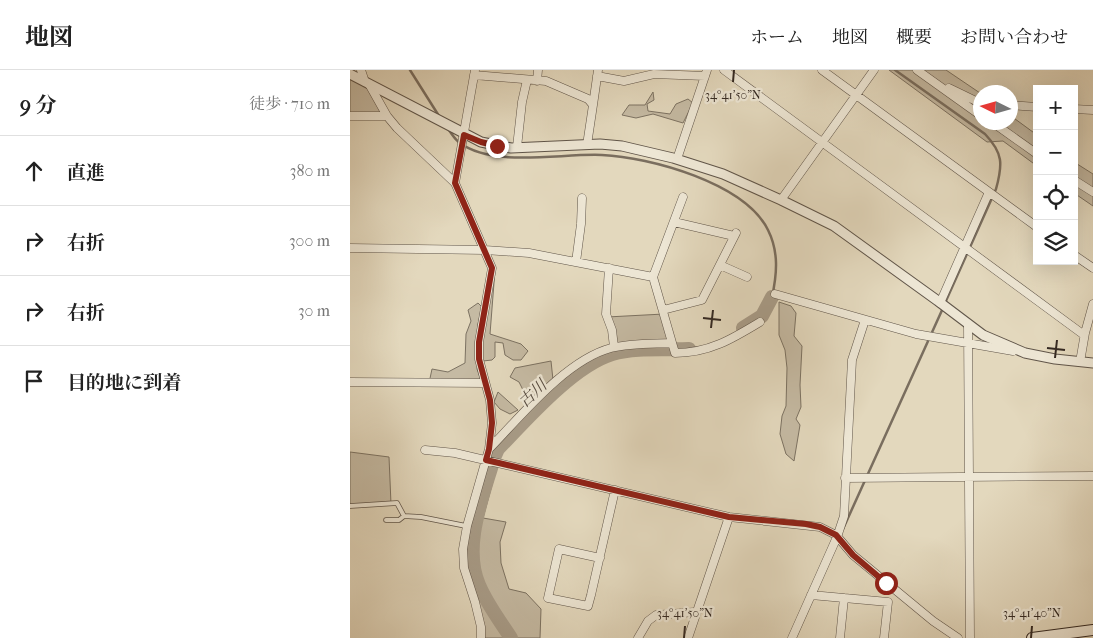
<!DOCTYPE html>
<html lang="ja">
<meta charset="utf-8">
<style>
:root{--surface:#fff;--page:#f6f6f6;--text:#222;--muted:#767676;--line:#e0e0e0}
body{margin:0;font-family:"IM FELL French Canon","Noto Serif JP",serif;background:var(--page);color:var(--text)}
.controls{position:absolute;right:15px;top:15px;display:grid;overflow:hidden;border-radius:0px;box-shadow:0 5px 20px #0002}
.controls button{width:45px;height:45px;display:grid;place-items:center;padding:0;border:0;border-bottom:1px solid var(--line);background:var(--surface);color:var(--text);font:25px sans-serif}
.compass{position:absolute;left:623px;top:15px;width:45px;height:45px;border-radius:50%;background:var(--surface);box-shadow:0 5px 20px #0002;rotate:275deg}
.stop{position:absolute;width:15px;height:15px;margin:-11px;border:4px solid #8f2418;border-radius:50%;background:#fff}
.stop.end{background:#8f2418;border-color:#fff;box-shadow:0 1px 5px #0008}
.list{margin:0;padding:0;list-style:none}
h2{display:flex;justify-content:space-between;align-items:center;height:65px;margin:0;padding:0 20px;font-size:21px}
h2 small{font-size:16px;font-weight:400;color:var(--muted)}
.list li{display:grid;grid-template-columns:32px 1fr auto;gap:15px;align-items:center;box-sizing:border-box;height:70px;padding:0 20px;border-top:1px solid var(--line)}
.list b{display:block;font-size:19px;white-space:nowrap}
.list em{font-size:16px;font-style:normal;color:var(--muted)}
.icon{flex:none;width:28px;height:28px;fill:none;stroke:currentColor;stroke-width:2;stroke-linecap:round;stroke-linejoin:round}
.map{position:relative;flex:none;width:743px;height:568px;overflow:hidden}
header{display:flex;align-items:center;gap:30px;box-sizing:border-box;height:70px;padding:0 25px;background:var(--surface);border-bottom:1px solid var(--line)}
header strong{font-size:24px}
nav{display:flex;gap:28px;margin-inline-start:auto;font-size:18px}
main{display:flex}
aside{flex:1;background:var(--surface)}
.map>svg:first-child{display:block}
</style>
<header>
<strong>地図</strong>
<nav><a>ホーム</a><a>地図</a><a>概要</a><a>お問い合わせ</a></nav>
</header>
<main>
<aside>
<h2>9 分<small>徒歩 · 710 m</small></h2>
<ul class="list">
<li><svg class="icon" aria-label="ahead" viewBox="0 0 24 24"><path d="M12 20V5M6 11l6-6 6 6"/></svg><div><b>直進</b></div><em>380 m</em></li>
<li><svg class="icon" aria-label="right" viewBox="0 0 24 24"><path d="M7 20v-9h11M14 6l5 5-5 5"/></svg><div><b>右折</b></div><em>300 m</em></li>
<li><svg class="icon" aria-label="right" viewBox="0 0 24 24"><path d="M7 20v-9h11M14 6l5 5-5 5"/></svg><div><b>右折</b></div><em>30 m</em></li>
<li><svg class="icon" aria-label="arrive" viewBox="0 0 24 24"><path d="M6 21V4h12l-3 4 3 4H6"/></svg><div><b>目的地に到着</b></div></li>
</ul>
</aside>
<div class="map">
<svg width="743" height="568" viewBox="0 0 743 568">
<rect width="100%" height="100%" fill="#e3d8bd"/>
<filter id="stains"><feTurbulence type="fractalNoise" baseFrequency=".004" numOctaves="4"/><feColorMatrix values="0 0 0 0 .2 0 0 0 0 .09 0 0 0 0 .02 0 0 0 .5 -.17"/></filter>
<radialGradient id="worn" r=".72"><stop offset=".6" stop-color="#630" stop-opacity="0"/><stop offset="1" stop-color="#630" stop-opacity=".3"/></radialGradient>
<path fill="#c5baa3" stroke="#7c7262" d="M539,0H596L630,23V52H660L661,46L687,65V96L653,71L637,72Z
M0,4L19,14L33,46H0Z
M303,22L304,30L297,34L298,41L320,44L326,34L338,29L343,33L333,53L303,44L286,48L272,45L279,35H295Z
M724,92L743,104V136L724,123Z
M145,200L140,264L171,274L178,281L171,290H163L155,285L153,273L145,272V287L142,290L133,291L129,286L127,299L132,313H79L82,299L98,302L115,293L116,264L121,251L118,240L128,233L132,237L128,254L127,270Z
M429,232L441,236L446,243L444,266L452,276L450,315L451,337L446,349L450,355L444,391L436,384L430,364L432,346L436,336L437,298L435,280L429,265Z
M314,244L318,273L264,277L257,247Z
M201,291L203,310L174,332L171,328L174,322L169,312L160,307L165,298Z
M148,322L168,340L160,344L150,339L144,332Z
M0,382L39,387L41,434L0,436Z
M136,390L148,393L133,448L156,452L150,472L151,493L159,519L176,523L191,539L190,568H134L121,521L113,476Z"/>
<g fill="none" stroke-linecap="round" stroke-linejoin="round">
<path stroke="#7a6e5f" stroke-width="2.5" d="M60,0L89,46
M545,0L635,64C653,83 653,94 646,119L595,233
M98,59C102,64 105,70 110,73C144,98 211,83 252,85C300,87 395,113 418,160C429,182 427,204 422,227L425,228
M493,459L593,238"/>
<path stroke="#a89c88" stroke-width="14" d="M393,258L412,246L422,227
M161,568C150,551 137,534 129,515C112,476 133,427 144,388L148,379C176,350 223,296 262,284C286,277 314,280 339,279"/>
<g stroke="#605549" stroke-width="5.5">
<path id="service" d="M0,436L47,433L54,446
M36,450H49L54,446L71,447L116,456"/>
</g>
<g stroke="#605549" stroke-width="9">
<path id="minor" d="M11,0L15,12
M125,0L105,113L142,198L129,272V289L140,330L142,353L139,379L117,456L113,479L114,498L125,532L131,557V568
M374,0L734,265
M472,0L639,122L590,233
M567,0L630,45
M124,5L196,11L238,29L243,35L237,75
M247,6L274,11L304,4L355,6
M187,11L188,0
M19,14L37,46L47,58L105,113
M599,18L630,33
M243,35L248,0
M660,35L687,37
M724,39L743,40
M0,46H37
M642,52L687,84
M167,77L172,32L177,10
M327,89L357,0
M724,110L743,122
M639,122L687,157
M333,127L303,207L325,283C359,283 382,269 410,252
M431,130L524,0
M324,152L384,166
M0,178L135,180L179,183L303,207
M724,185L743,198
M226,192L231,154L232,128
M370,195L397,207
M259,198L256,244L262,260L264,277
M425,224L566,264L663,281
M313,240L352,230L386,163
M618,254L620,568
M730,292L735,263L743,234
M0,312L135,313
M139,379C171,346 216,290 261,278C281,273 302,274 322,273
M75,380L105,383L379,447L470,457L486,465L503,485L583,551L608,568
M495,408L743,406
M250,488L209,479L198,528L238,536L241,525L265,420
M461,525L538,532L534,568
M288,568L298,551L306,545L346,542
M338,568L379,447
M442,568L487,467L494,446L502,290L515,250
M490,568L494,528"/>
</g>
<g stroke="#605549" stroke-width="11">
<path id="tertiary" d="M0,4L131,72L161,78L250,74L272,76L323,88L373,104L431,130L484,156L588,231L633,265L675,283L705,289L743,293"/>
</g>
<g stroke="#342922" stroke-width="12">
<path id="secondary" d="M682,568L743,560"/>
</g>
<use href="#service" stroke="#ede6d4" stroke-width="4"/>
<use href="#minor" stroke="#ede6d4" stroke-width="8"/>
<use href="#tertiary" stroke="#ede6d4" stroke-width="9"/>
<use href="#secondary" stroke="#ede6d4" stroke-width="10"/>
</g>
<g fill="none" stroke-linecap="round" stroke-linejoin="round">
<path stroke="#8f2418" stroke-width="6" d="M147,76L131,72L114,65L105,113L142,198L129,272V289L140,330L142,353L139,379L136,390L379,447L456,454L470,457L486,465L503,485L536,513"/>
</g>
<path fill="none" stroke="#342922" stroke-width="2" d="M383,12L384,0M353,248L371,250M361,258L363,240M697,278L715,280M705,288L707,270M334,568L335,556M681,568L682,556"/>
<g text-anchor="middle" stroke-width="4.5" stroke-linejoin="round" paint-order="stroke">
<g font-size="16" font-style="italic" fill="#574c41" stroke="#ede6d4">
<text transform="translate(182 323) rotate(-43)" y="6">古川</text>
</g>
</g>
<g font-size="12" text-anchor="middle" fill="#342922" stroke="#ede6d4" stroke-width="4.5" stroke-linejoin="round" paint-order="stroke">
<text x="383" y="29">34°41'50"N</text>
<text x="335" y="547">34°41'50"N</text>
<text x="682" y="547">34°41'40"N</text>
</g>
<rect width="100%" height="100%" filter="url(#stains)"/>
<rect width="100%" height="100%" fill="url(#worn)"/>
</svg>
<div class="controls">
<button>+</button>
<button>−</button>
<button><svg class="icon" aria-label="locate" viewBox="0 0 24 24"><circle cx="12" cy="12" r="6"/><path d="M12 2v4M12 18v4M2 12h4M18 12h4"/></svg></button>
<button><svg class="icon" aria-label="layers" viewBox="0 0 24 24"><path d="M12 4l9 5-9 5-9-5zM3 14l9 5 9-5"/></svg></button>
</div>
<svg class="compass" viewBox="-18 -18 36 36"><path d="M0-13l5 13h-10z" fill="#e53935"/><path d="M0 13l5-13h-10z" fill="#767676"/></svg>
<div class="stop" style="left:536px;top:513px"></div>
<div class="stop end" style="left:147px;top:76px"></div>
</div>
</main>
